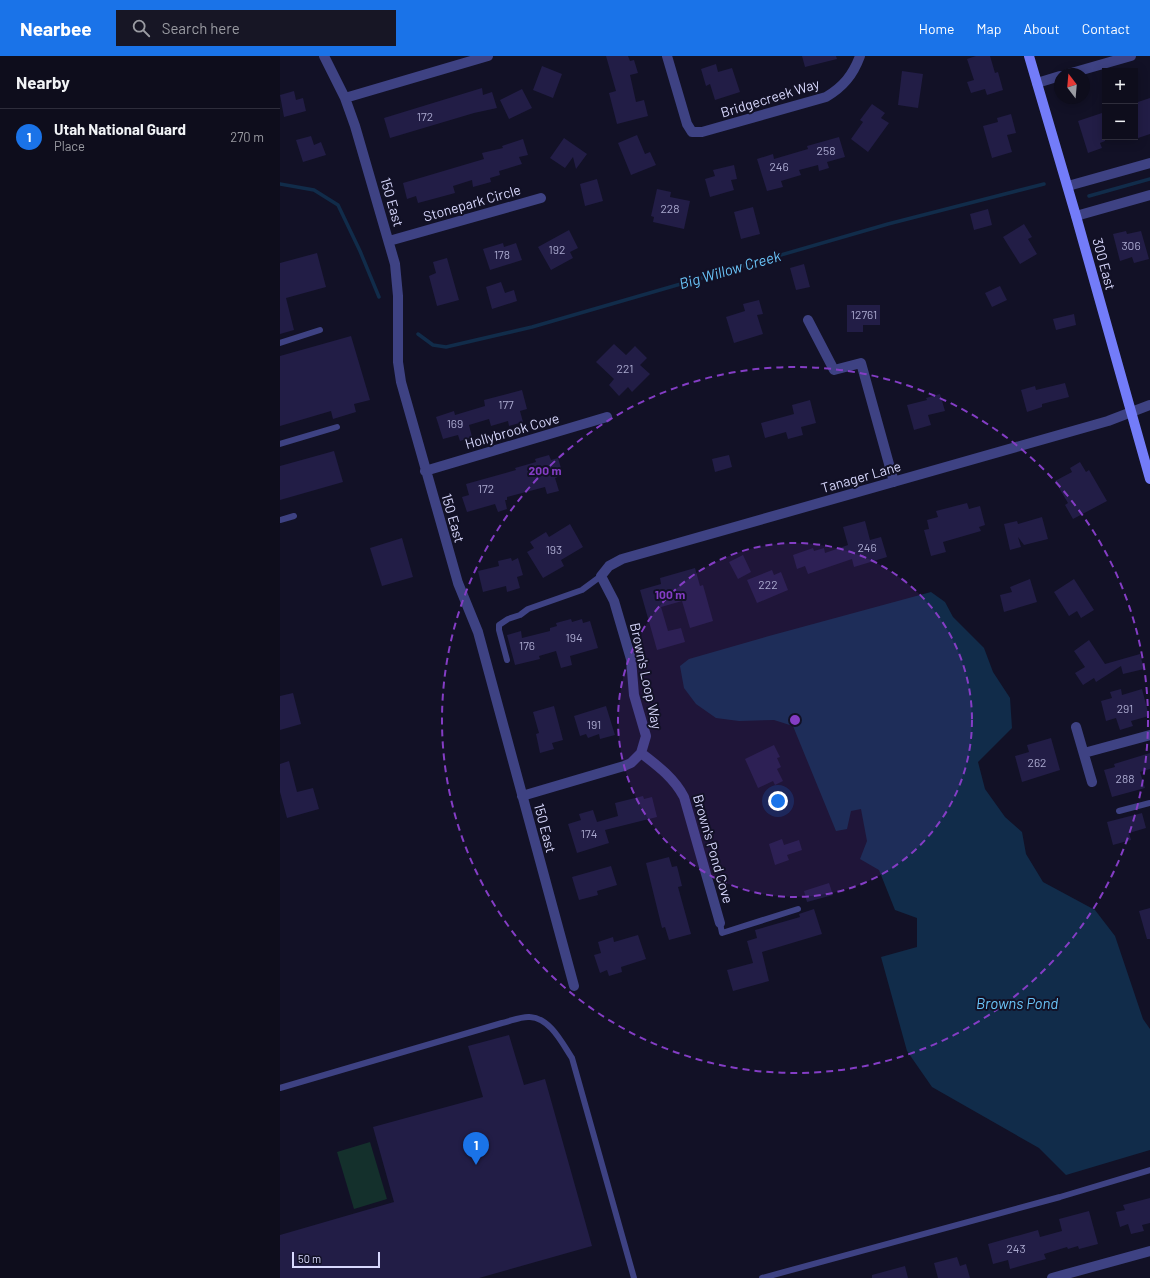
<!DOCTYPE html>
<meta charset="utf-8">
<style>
:root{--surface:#0e0d1c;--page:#171625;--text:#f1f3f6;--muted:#9b9ca3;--line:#2e2d3b;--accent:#1a73e8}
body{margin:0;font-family:Barlow,sans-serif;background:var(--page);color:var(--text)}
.controls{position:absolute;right:12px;top:12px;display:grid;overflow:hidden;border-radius:0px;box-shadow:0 2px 10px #0003}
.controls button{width:36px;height:36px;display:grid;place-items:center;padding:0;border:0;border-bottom:1px solid var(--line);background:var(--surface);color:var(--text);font:20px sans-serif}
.compass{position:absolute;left:774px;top:12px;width:36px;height:36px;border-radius:50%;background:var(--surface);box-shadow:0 2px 10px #0003;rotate:344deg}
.scale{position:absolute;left:12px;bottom:10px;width:88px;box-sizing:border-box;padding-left:4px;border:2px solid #d8d8fd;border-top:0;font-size:11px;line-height:14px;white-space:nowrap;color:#d8d8fd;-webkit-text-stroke:3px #121126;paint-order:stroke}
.you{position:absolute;left:498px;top:745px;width:14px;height:14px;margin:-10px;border:3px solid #fff;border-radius:50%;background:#1a73e8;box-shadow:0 0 0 6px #1a73e833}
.badge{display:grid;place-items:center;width:26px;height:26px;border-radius:50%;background:var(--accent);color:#fff;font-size:13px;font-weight:700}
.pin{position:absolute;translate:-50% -33px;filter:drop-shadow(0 1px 2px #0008)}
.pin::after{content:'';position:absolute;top:21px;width:14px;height:12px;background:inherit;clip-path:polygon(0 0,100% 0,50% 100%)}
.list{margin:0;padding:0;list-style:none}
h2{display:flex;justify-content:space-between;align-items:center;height:52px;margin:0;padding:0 16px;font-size:17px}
h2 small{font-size:13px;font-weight:400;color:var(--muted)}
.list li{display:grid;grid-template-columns:26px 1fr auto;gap:12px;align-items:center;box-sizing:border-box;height:56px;padding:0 16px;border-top:1px solid var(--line)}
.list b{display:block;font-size:15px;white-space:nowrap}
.list p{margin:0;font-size:13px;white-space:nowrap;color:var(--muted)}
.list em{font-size:13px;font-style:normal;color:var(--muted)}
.icon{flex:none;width:22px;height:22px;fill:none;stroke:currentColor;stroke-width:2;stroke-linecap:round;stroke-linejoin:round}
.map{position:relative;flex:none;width:870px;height:1222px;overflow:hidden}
header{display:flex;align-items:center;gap:24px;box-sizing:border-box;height:56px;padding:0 20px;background:var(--accent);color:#fff}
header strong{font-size:19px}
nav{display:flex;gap:22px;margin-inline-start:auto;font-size:14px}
.search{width:280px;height:36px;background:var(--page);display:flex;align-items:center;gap:10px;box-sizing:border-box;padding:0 14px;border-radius:0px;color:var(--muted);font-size:15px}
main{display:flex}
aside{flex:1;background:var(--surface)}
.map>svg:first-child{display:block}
</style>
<header>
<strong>Nearbee</strong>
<div class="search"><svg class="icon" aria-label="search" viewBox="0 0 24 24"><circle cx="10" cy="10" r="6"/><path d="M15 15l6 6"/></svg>Search here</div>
<nav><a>Home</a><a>Map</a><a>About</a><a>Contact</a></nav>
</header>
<main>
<aside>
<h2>Nearby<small></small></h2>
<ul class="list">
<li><span class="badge">1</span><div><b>Utah National Guard</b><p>Place</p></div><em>270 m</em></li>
</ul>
</aside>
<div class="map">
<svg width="870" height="1222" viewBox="0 0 870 1222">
<rect width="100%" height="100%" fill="#121126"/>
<path fill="#14302c" d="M90,1086L107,1143L74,1153L57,1096Z"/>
<path fill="#112c4a" d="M651,536L665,546L673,561L704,592L713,616L730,642L732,672L698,706L705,733L725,761L742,776L746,798L763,826L815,854L835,880L863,963L870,973V1094L786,1119L759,1092L652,1031L627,995L601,901L637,891V862L615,854L599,814L580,803L587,785L581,753L571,755L567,773L556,775L513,670L494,664L459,665L436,662L416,648L404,632L400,610L409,603L489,580Z"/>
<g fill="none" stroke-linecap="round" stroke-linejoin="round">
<path stroke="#112c4a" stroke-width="3.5" d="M0,128L34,134L58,149L80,195L99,241
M809,140L870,123
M138,278L153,289L166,291L252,271L608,168L764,128"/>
</g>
<path fill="#221d46" d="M326,0H348L350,5L354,4L358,17L350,19L356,46L364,44L368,60L337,68L329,37L336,35Z
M522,0H556L557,3L525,11Z
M696,0H710L715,17L718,16L723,34L707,39L705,33L691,37L687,26L694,24L687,3Z
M436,8L438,16L452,12L460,36L435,44L430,28L426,30L421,13Z
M262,10L282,18L273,42L253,34Z
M622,15L643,18L638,52L618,49Z
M202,32L203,39L212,36L217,52L194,57L110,82L104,62Z
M242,33L252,52L229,63L220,44Z
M14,35L16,44L23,42L26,55L4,61L0,39Z
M870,42V78L858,82L855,72V47Z
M592,48L605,57L601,62L609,67L588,96L571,83L583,66L580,64Z
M825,56V85L820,87L822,92L808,97L798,65Z
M731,58L736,77L727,79L732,96L712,102L703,70L718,66L717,62Z
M357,79L365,98L370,96L376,109L351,119L338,87Z
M31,80L34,89L41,86L46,99L23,106L16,84Z
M559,81L565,101L547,106L549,112L539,115L538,109L519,114L521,119L501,125L503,131L487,135L477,103L493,98L494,103L528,93L527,90Z
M284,82L307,98L296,113L293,101L285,112L270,102Z
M243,83L248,99L239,101L242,108L219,115L220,119L210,122L211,126L193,131L192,124L173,130L175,137L164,140L138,147L136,140L127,143L123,127L204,103L202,97L223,92L222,90Z
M454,109L457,123L451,124L454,134L430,141L425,123L435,120L433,114Z
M317,123L323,145L305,150L300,128Z
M377,133L391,136L390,141L410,145L404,173L373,166L374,161L371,160Z
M473,151L480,178L461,183L454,156Z
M708,153L712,169L694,174L690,158Z
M744,168L752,181L748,183L757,198L740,208L723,181Z
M289,174L298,192L290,196L293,202L271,214L258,191Z
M846,175L847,178L861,175L869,203L854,207L852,201L840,205L833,178Z
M223,187L224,191L236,187L242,204L210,214L203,193Z
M37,197L46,231L6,242L14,274L0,278V207Z
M167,202L179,244L157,250L149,220L156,217L153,206Z
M524,208L530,231L516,234L510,212Z
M221,226L225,237L234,234L237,245L212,253L206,231Z
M720,230L727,244L712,251L705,237Z
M479,244L483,258L477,259L483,278L454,287L446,261L465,255L463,248Z
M567,249H600V269H583V276H567Z
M794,258L796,269L776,274L773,263Z
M71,280L90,344L74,348L76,356L53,363L51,355L0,370V300Z
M334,288L346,299L355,290L367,302L360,309L370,318L352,336L348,331L339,340L329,329L334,323L316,306Z
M785,327L789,341L762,348V351L747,356L741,334L755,330L756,334Z
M242,334L247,353L240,355L243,366L229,370L228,365L211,370L209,363L189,369L192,381L180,385L178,379L163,383L156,361L174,355L175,359L205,350L204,344Z
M660,338L665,355L648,359L651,369L634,374L627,349L647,344L646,342Z
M530,344L536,367L521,371L523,379L508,383L506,376L485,382L481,367L514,358L512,349Z
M54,395L63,426L0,444V410Z
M269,399L271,404L278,402L283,419L275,422L279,435L267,438L265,431L227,441V444H225L227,453L218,456L215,448L187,456L182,441L189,439L186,428L236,414L235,412L256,406L255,403Z
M449,399L452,411L435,416L432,403Z
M800,406L806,416L809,414L827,445L793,463L785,449L788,447L775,425L792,416L790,412Z
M687,447L689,453L700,450L705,469L699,471L701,475L663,486L666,496L651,500L644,474L649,473L647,464L658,461L656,455Z
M762,461L768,483L744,489L738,481L741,491L730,494L724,468L737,465L738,468Z
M585,465L590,484L601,481L607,501L574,511L572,503L528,518L525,510L517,513L513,499L533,492L534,495L544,492L545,497L568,489L563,471Z
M290,468L303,491L281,504L284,510L263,522L247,496L254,492L250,486L266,476L269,481Z
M122,482L133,521L102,530L90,492Z
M463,499L471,516L458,523L449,506Z
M231,502L232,505L238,502L243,519L237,521L240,532L227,536L226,530L203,536L198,515L219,510L218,505Z
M415,512L420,530L423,529L433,565L410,572L402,545L381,551L388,575L401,572L405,586L377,594L360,534L381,528L380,522Z
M492,514L494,519L501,516L508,534L477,547L467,524Z
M750,523L757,546L724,556L720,539L732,536L730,531Z
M794,523L814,554L801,562L797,555L789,560L774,536Z
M291,563L292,566L302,563L303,567L310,565L318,592L290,600L292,609L281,612L276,595L259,600L260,603L235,609L227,579L241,575L242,582L270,575V572L277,570L276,567Z
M809,584L825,608L860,598L864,613L843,618L841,610L816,626L814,622L803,629L795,617L805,611L794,595Z
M841,633L842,639L862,633L869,660L851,665L853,670L840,674L836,662L826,665L821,645L832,642L830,636Z
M13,637L21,668L0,674V640Z
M274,650L283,684L272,687L274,693L260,697L256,678L259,677L253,656Z
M326,650L335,679L320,683L319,678L308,682L306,678L300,680L294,660Z
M771,682L780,714L742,726L735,700L749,696L747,689Z
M494,689L500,701L497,702L501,711L497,713L503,725L495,729L493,725L478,732L465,703Z
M870,697V713L860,716L865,732L832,741L824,714L835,711L834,708Z
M9,705L17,736L33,732L39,753L7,762L0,736V708Z
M363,740L364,743L372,741L377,761L325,774L329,787L297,797L288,768L301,764L299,758L313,754L317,766L338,760L335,747Z
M862,757L866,772L849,777L851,784L833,789L827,766Z
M502,783L504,789L519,784L522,794L507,799L509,804L495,809L489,788Z
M389,801L392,811L397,810L402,830L398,831L411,878L389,884L385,871L382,872L366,807Z
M331,810L337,829L317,835L318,839L299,844L292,821Z
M549,827L553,839L527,846L524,835Z
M870,852V883H867L859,855Z
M534,853L542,878L482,896L489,925L453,935L447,914L473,907L467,885L477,882L475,874L520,861L519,858Z
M358,879L366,903L341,911L342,916L329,920L327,914L320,917L314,899L321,897L318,886L333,881L334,886Z
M229,979L244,1029L265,1023L312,1190L199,1222H0V1179L114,1146L93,1071L203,1041L188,990Z
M870,1142V1167L862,1169L864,1175L851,1178L848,1168L840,1171L836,1156L845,1154L843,1149Z
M809,1155L818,1188L799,1193L798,1190L788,1193L787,1191L764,1198L766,1203L730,1213L728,1204L713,1208L708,1188L758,1174L760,1181L782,1175L779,1163Z
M677,1201L680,1210L686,1208L690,1222H658L654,1207Z
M625,1210L628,1222H592V1219Z"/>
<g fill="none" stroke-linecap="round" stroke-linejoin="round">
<path stroke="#3e4283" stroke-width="6" d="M0,287L40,274
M0,388L57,371
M0,464L14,460
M227,604L219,574V569L228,563L240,559L248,553L302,534L321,520
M839,755L870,747
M440,867L442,877L518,853
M0,1032L222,967C231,965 242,960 250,961C270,962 282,987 292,1002L354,1222
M482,1222L780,1141L870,1114"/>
<path stroke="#3e4283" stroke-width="10" d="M44,0L65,42L75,70L115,208L118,240V306L121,326L178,527L198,576L294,930
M387,0L407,68L412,76H422L546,41C563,31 573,19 580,0
M788,18L851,0
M757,27L780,20
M65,42L208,0
M788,130L870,107
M796,160L870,139
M109,185L261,142
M528,264L554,314L581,307L614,426
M145,415L327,361
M796,671L812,726
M361,697C378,710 394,722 404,741L440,867
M804,697L870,679
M242,740L344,710L351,707L361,697L366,680L354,639L351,603L334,545L321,520L329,510L342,503L828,365L870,349
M772,1222L870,1195"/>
<path stroke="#737cf9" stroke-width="10" d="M749,0L796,160L870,423"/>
</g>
<circle cx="515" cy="664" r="177" fill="#843dc5" fill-opacity=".12"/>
<g fill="none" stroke="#843dc5" stroke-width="2" stroke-dasharray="7 5">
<circle cx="515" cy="664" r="177"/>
<circle cx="515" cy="664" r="353"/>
</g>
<g text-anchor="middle" stroke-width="4" stroke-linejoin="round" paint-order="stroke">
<g font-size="12" fill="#aaa9cf">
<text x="145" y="65">172</text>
<text x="546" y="99">258</text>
<text x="499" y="115">246</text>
<text x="390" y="157">228</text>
<text x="851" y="194">306</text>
<text x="277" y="198">192</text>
<text x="222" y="203">178</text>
<text x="584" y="263">12761</text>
<text x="345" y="317">221</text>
<text x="226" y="353">177</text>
<text x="175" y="372">169</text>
<text x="206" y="437">172</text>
<text x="587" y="496">246</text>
<text x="274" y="498">193</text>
<text x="488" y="533">222</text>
<text x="294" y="586">194</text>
<text x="247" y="594">176</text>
<text x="845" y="657">291</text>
<text x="314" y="673">191</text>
<text x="757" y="711">262</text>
<text x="845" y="727">288</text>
<text x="309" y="782">174</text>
<text x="736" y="1197">243</text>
</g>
<g font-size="14" fill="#d8d8fd" stroke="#121126">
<text transform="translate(490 42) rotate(-17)" y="5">Bridgecreek Way</text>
<text transform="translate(112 146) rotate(74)" y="5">150 East</text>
<text transform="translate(192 147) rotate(-16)" y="5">Stonepark Circle</text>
<text transform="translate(824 208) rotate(75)" y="5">300 East</text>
<text transform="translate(232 375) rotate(-16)" y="5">Hollybrook Cove</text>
<text transform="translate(581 421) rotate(-16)" y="5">Tanager Lane</text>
<text transform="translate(173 462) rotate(74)" y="5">150 East</text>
<text transform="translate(366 620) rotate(78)" y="5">Brown's Loop Way</text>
<text transform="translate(265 772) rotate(75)" y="5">150 East</text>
<text transform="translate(433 793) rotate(74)" y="5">Brown's Pond Cove</text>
</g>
<g font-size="15" font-style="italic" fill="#6ac4f8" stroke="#121126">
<text transform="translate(450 214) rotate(-16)" y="5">Big Willow Creek</text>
<text x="737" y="953">Browns Pond</text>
</g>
</g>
<circle cx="515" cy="664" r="6" fill="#843dc5" stroke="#121126" stroke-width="2"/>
<g font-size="12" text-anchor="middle" font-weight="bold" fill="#843dc5" stroke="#121126" stroke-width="4" stroke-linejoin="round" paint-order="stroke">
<text x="265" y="419">200 m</text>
<text x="390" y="543">100 m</text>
</g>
</svg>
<div class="controls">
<button>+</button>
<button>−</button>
</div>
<svg class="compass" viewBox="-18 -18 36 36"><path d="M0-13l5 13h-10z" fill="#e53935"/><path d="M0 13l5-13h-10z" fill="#9b9ca3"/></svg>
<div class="scale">50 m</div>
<div class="you"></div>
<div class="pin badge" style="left:196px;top:1109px">1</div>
</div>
</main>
